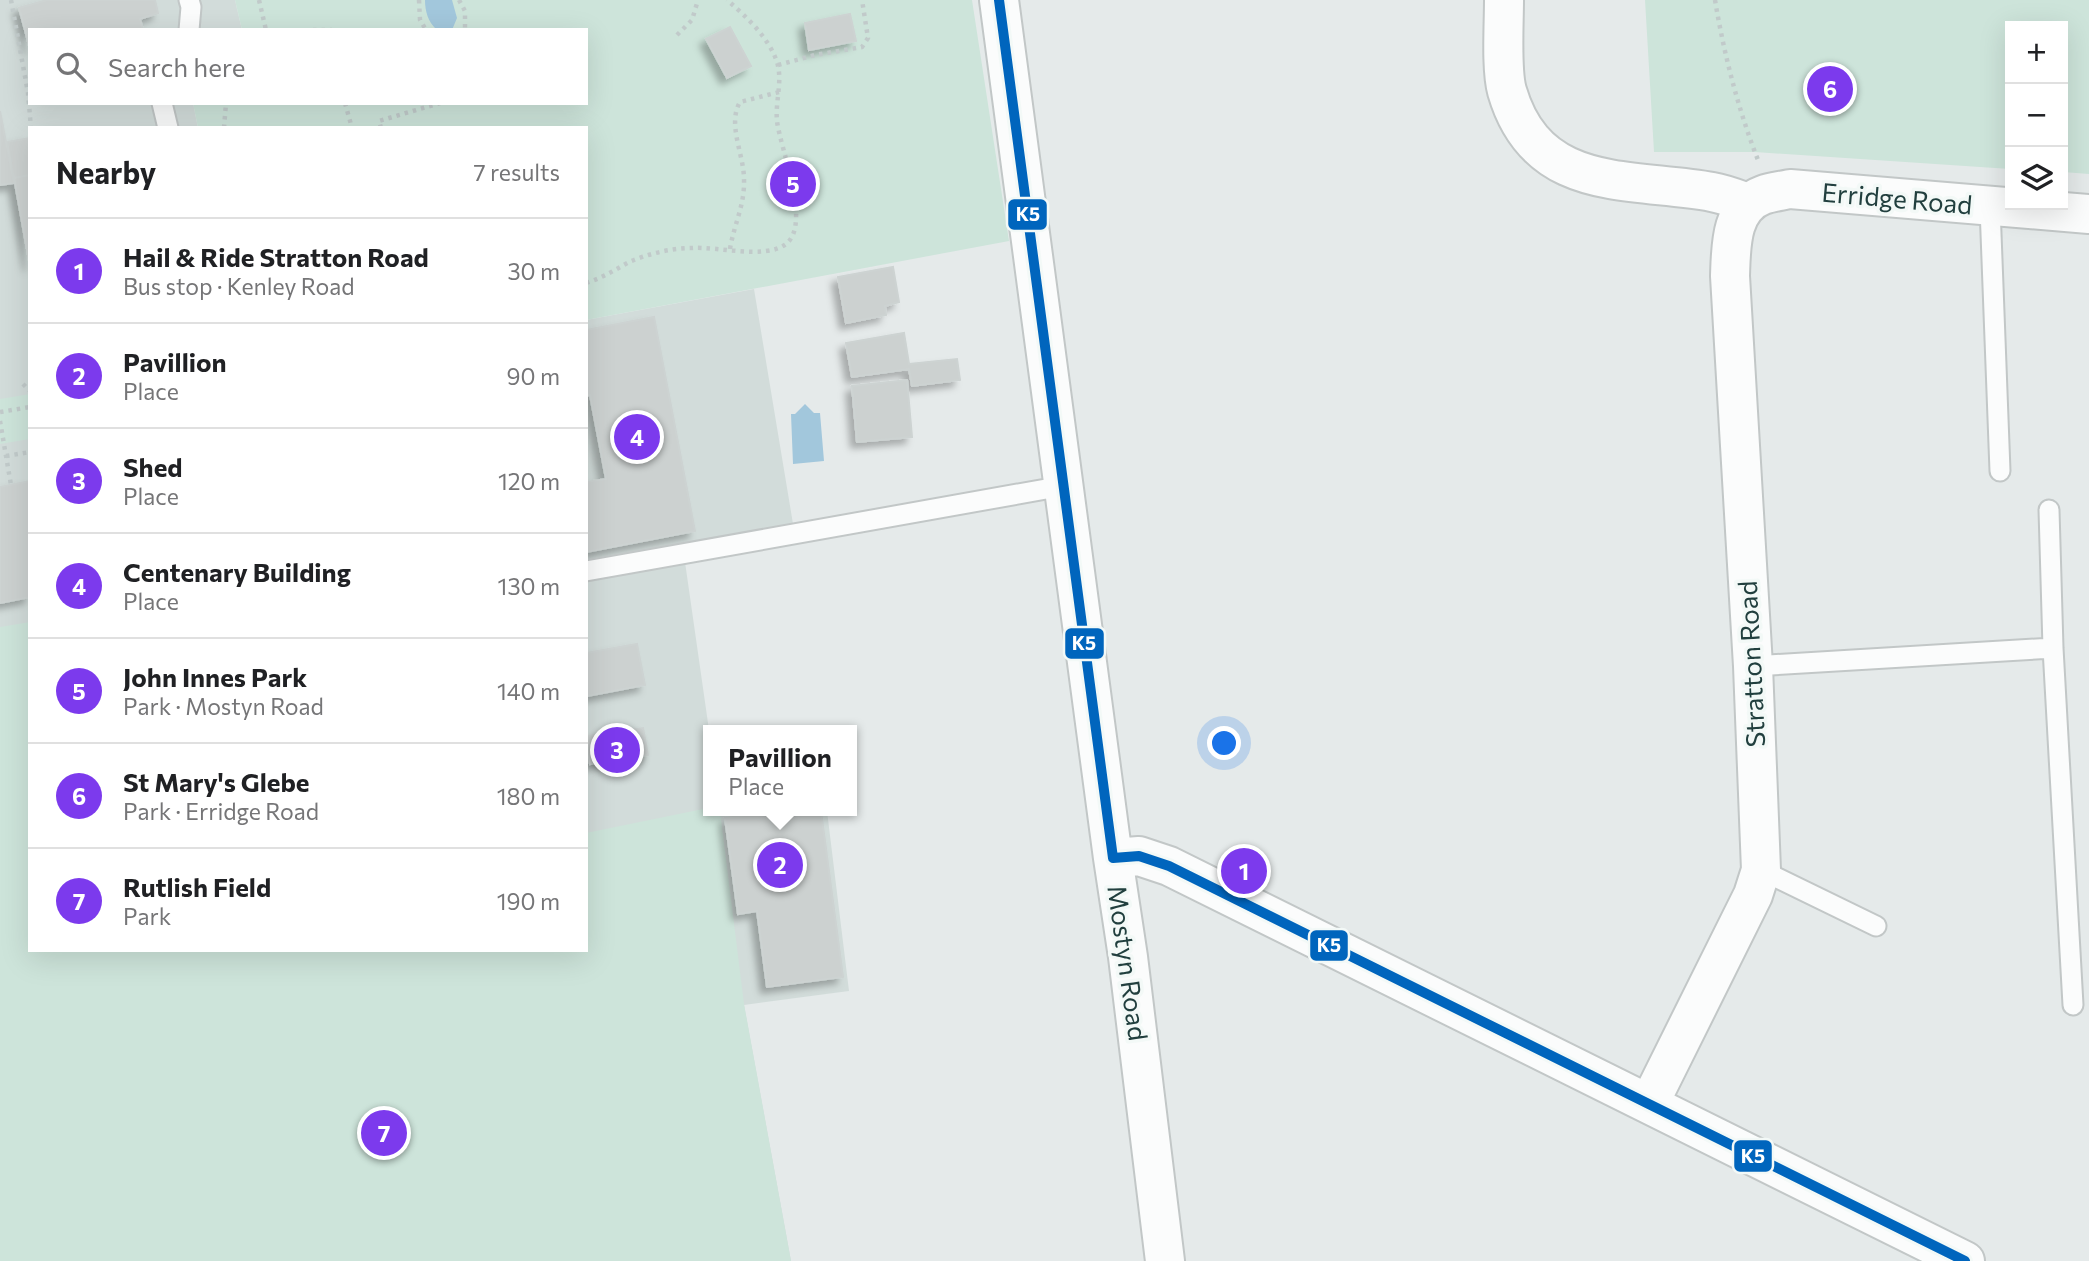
<!DOCTYPE html>
<meta charset="utf-8">
<style>
:root{--surface:#fff;--page:#f6f6f6;--text:#202124;--muted:#757577;--line:#e0e0e0;--accent:#7c3aed}
body{margin:0;font-family:Commissioner,sans-serif;background:var(--page);color:var(--text)}
.controls{position:absolute;right:21px;top:21px;display:grid;overflow:hidden;border-radius:0px;box-shadow:0 7px 28px #0002}
.controls button{width:63px;height:63px;display:grid;place-items:center;padding:0;border:0;border-bottom:2px solid var(--line);background:var(--surface);color:var(--text);font:35px sans-serif}
.you{position:absolute;left:1225px;top:744px;width:24px;height:24px;margin:-18px;border:5px solid #fff;border-radius:50%;background:#1a73e8;box-shadow:0 0 0 10px #1a73e833}
.badge{display:grid;place-items:center;width:46px;height:46px;border-radius:50%;background:var(--accent);color:#fff;font-size:23px;font-weight:700}
.pin{position:absolute;translate:-50% -50%;border:4px solid #fff;box-shadow:0 2px 7px #0006}
.popup{position:absolute;left:703px;top:725px;width:154px;height:91px;box-sizing:border-box;display:grid;place-content:center;border-radius:0px;background:var(--surface);filter:drop-shadow(0 2px 5px #0005);font-size:23px;white-space:nowrap;color:var(--muted)}
.popup b{font-size:26px;color:var(--text)}
.popup::after{content:'';position:absolute;left:50%;top:100%;margin-left:-14px;border:14px solid transparent;border-top-color:var(--surface)}
.list{margin:0;padding:0;list-style:none}
h2{display:flex;justify-content:space-between;align-items:center;height:91px;margin:0;padding:0 28px;font-size:30px}
h2 small{font-size:23px;font-weight:400;color:var(--muted)}
.list li{display:grid;grid-template-columns:46px 1fr auto;gap:21px;align-items:center;box-sizing:border-box;height:105px;padding:0 28px;border-top:2px solid var(--line)}
.list b{display:block;font-size:26px;white-space:nowrap}
.list p{margin:0;font-size:23px;white-space:nowrap;color:var(--muted)}
.list em{font-size:23px;font-style:normal;color:var(--muted)}
.icon{flex:none;width:38px;height:38px;fill:none;stroke:currentColor;stroke-width:2;stroke-linecap:round;stroke-linejoin:round}
.map{position:relative;flex:none;width:2089px;height:1261px;overflow:hidden}
.search{position:absolute;background:var(--surface);box-shadow:0 7px 28px #0002;left:28px;top:28px;width:560px;height:77px;display:flex;align-items:center;gap:18px;box-sizing:border-box;padding:0 24px;border-radius:0px;color:var(--muted);font-size:26px}
.panel{position:absolute;background:var(--surface);box-shadow:0 7px 28px #0002;left:28px;top:126px;width:560px;height:826px;border-radius:0px}
.map>svg:first-child{display:block}
</style>
<div class="map">
<svg width="2089" height="1261" viewBox="0 0 2089 1261">
<defs>
<filter id="shadow"><feDropShadow dx="-6" dy="6" stdDeviation="3.5" flood-color="#0004"/></filter>
</defs>
<rect width="100%" height="100%" fill="#e5eaea"/>
<path fill="#d2dcda" d="M0,0H235L242,30H30V103H193L198,128H30V950H586V320L754,289L796,542L685,562L709,730L708,811H827L849,991L744,1005L791,1261H0Z"/>
<path fill="#cde4da" d="M235,0H972L1009,241L586,320V128H198L193,103H586V30H242Z
M1645,0H2089V174L2063,172V26H2010V169L1755,152H1654Z
M30,394V439L0,444V399Z
M30,622V950H586V833L708,808V811H720L744,1004L791,1261H0V627Z"/>
<path fill="#a2c7dc" d="M425,0H452L457,18L452,30H437C428,22 425,11 425,0Z
M805,404L814,413H820L824,461L793,464L791,414H795Z"/>
<path fill="#ccd1d0" stroke="#cdd3d2" stroke-width="2" filter="url(#shadow)" d="M47,0H155L158,13L140,19L143,30H30V49L19,8Z
M850,14L856,41L809,50L805,23Z
M730,27L751,66L727,78L706,39Z
M0,111L14,183L0,185Z
M30,138V175L14,178L7,142Z
M30,175V266L14,178Z
M893,267L899,302L885,306L886,315L846,323L838,277Z
M654,317L695,531L586,552V482L606,479L590,395L586,396V330Z
M904,333L909,364L957,359L960,380L912,386L909,369L852,377L846,343Z
M907,380L912,437L857,442L852,386Z
M30,481V597L0,603V487Z
M637,644L645,685L587,696L586,653Z
M643,728L648,755L590,764L586,736Z
M778,811H821L843,977L767,987L757,911L738,914L725,818Z"/>
<g fill="none" stroke-linecap="round" stroke-linejoin="round">
<g stroke="#c2c7c7" stroke-width="23">
<path id="lane" d="M189,0L191,7L189,30
M162,103L168,128
M1990,207L2000,471
M2049,510L2053,648L2073,1005
M586,571L1063,486
M1753,666L2053,648
M1761,870L1876,926"/>
</g>
<g stroke="#c2c7c7" stroke-width="42">
<path id="street" d="M999,0L1113,858L1128,957L1165,1261
M1504,0C1504,24 1501,70 1507,91C1537,194 1629,177 1712,192C1724,194 1737,199 1748,203
M1113,858L1139,856L1169,866L1965,1261
M1649,1104L1753,895L1761,870L1753,666L1730,276C1731,247 1730,207 1763,195C1771,192 1781,191 1790,189L2089,214"/>
</g>
<path stroke="#c1caca" stroke-width="4.5" stroke-dasharray="3.5 5" stroke-linecap="butt" d="M11,0L28,93L31,128
M259,0L266,30
M419,0L420,20L426,30
M459,0L465,11V30
M1715,0C1724,54 1738,109 1758,160
M313,30H332
M677,35L692,20L698,0
M778,65L815,55L862,47L868,38L862,0
M345,103L352,128
M224,128L226,103
M381,128L379,121L440,103
M730,249C734,224 745,205 744,179C744,155 727,124 740,102L779,92
M586,283C602,278 615,270 629,262C648,254 671,248 692,248C717,246 765,260 786,244C812,224 780,148 777,121C775,102 783,81 777,62C769,38 746,16 727,0
M23,384L30,391
M0,412L30,407
M0,421L11,485
M6,456L30,452"/>
<use href="#lane" stroke="#fbfcfc" stroke-width="19"/>
<use href="#street" stroke="#fbfcfc" stroke-width="38"/>
<g stroke="#f3f9f7" stroke-width="16">
<path id="bus-1" d="M999,0L1113,858
M1113,858L1139,856L1169,866L1965,1261"/>
</g>
<use href="#bus-1" stroke="#0065bd" stroke-width="10"/>
</g>
<g text-anchor="middle" stroke-width="7" stroke-linejoin="round" paint-order="stroke">
<g font-size="26" fill="#213f3e" stroke="#f3f9f7">
<text transform="translate(1897 199) rotate(5)" y="9">Erridge Road</text>
<text transform="translate(1752 664) rotate(-93)" y="9">Stratton Road</text>
<text transform="translate(1127 963) rotate(82)" y="9">Mostyn Road</text>
</g>
</g>
<g stroke="#f3f9f7" stroke-width="2.5">
<rect x="1007" y="198" width="41" height="33" rx="7" fill="#0065bd"/>
<rect x="1064" y="627" width="41" height="33" rx="7" fill="#0065bd"/>
<rect x="1309" y="929" width="40" height="33" rx="7" fill="#0065bd"/>
<rect x="1733" y="1139" width="40" height="34" rx="7" fill="#0065bd"/>
</g>
<g font-size="19" text-anchor="middle" font-weight="bold" fill="#fff">
<text x="1028" y="221">K5</text>
<text x="1084" y="650">K5</text>
<text x="1329" y="952">K5</text>
<text x="1753" y="1163">K5</text>
</g>
</svg>
<div class="controls">
<button>+</button>
<button>−</button>
<button><svg class="icon" aria-label="layers" viewBox="0 0 24 24"><path d="M12 4l9 5-9 5-9-5zM3 14l9 5 9-5"/></svg></button>
</div>
<div class="you"></div>
<div class="pin badge" style="left:1244px;top:871px">1</div>
<div class="pin badge" style="left:780px;top:865px">2</div>
<div class="popup"><b>Pavillion</b>Place</div>
<div class="pin badge" style="left:617px;top:750px">3</div>
<div class="pin badge" style="left:637px;top:437px">4</div>
<div class="pin badge" style="left:793px;top:184px">5</div>
<div class="pin badge" style="left:1830px;top:89px">6</div>
<div class="pin badge" style="left:384px;top:1133px">7</div>
<div class="search"><svg class="icon" aria-label="search" viewBox="0 0 24 24"><circle cx="10" cy="10" r="6"/><path d="M15 15l6 6"/></svg>Search here</div>
<section class="panel">
<h2>Nearby<small>7 results</small></h2>
<ul class="list">
<li><span class="badge">1</span><div><b>Hail &amp; Ride Stratton Road</b><p>Bus stop · Kenley Road</p></div><em>30 m</em></li>
<li><span class="badge">2</span><div><b>Pavillion</b><p>Place</p></div><em>90 m</em></li>
<li><span class="badge">3</span><div><b>Shed</b><p>Place</p></div><em>120 m</em></li>
<li><span class="badge">4</span><div><b>Centenary Building</b><p>Place</p></div><em>130 m</em></li>
<li><span class="badge">5</span><div><b>John Innes Park</b><p>Park · Mostyn Road</p></div><em>140 m</em></li>
<li><span class="badge">6</span><div><b>St Mary's Glebe</b><p>Park · Erridge Road</p></div><em>180 m</em></li>
<li><span class="badge">7</span><div><b>Rutlish Field</b><p>Park</p></div><em>190 m</em></li>
</ul>
</section>
</div>
